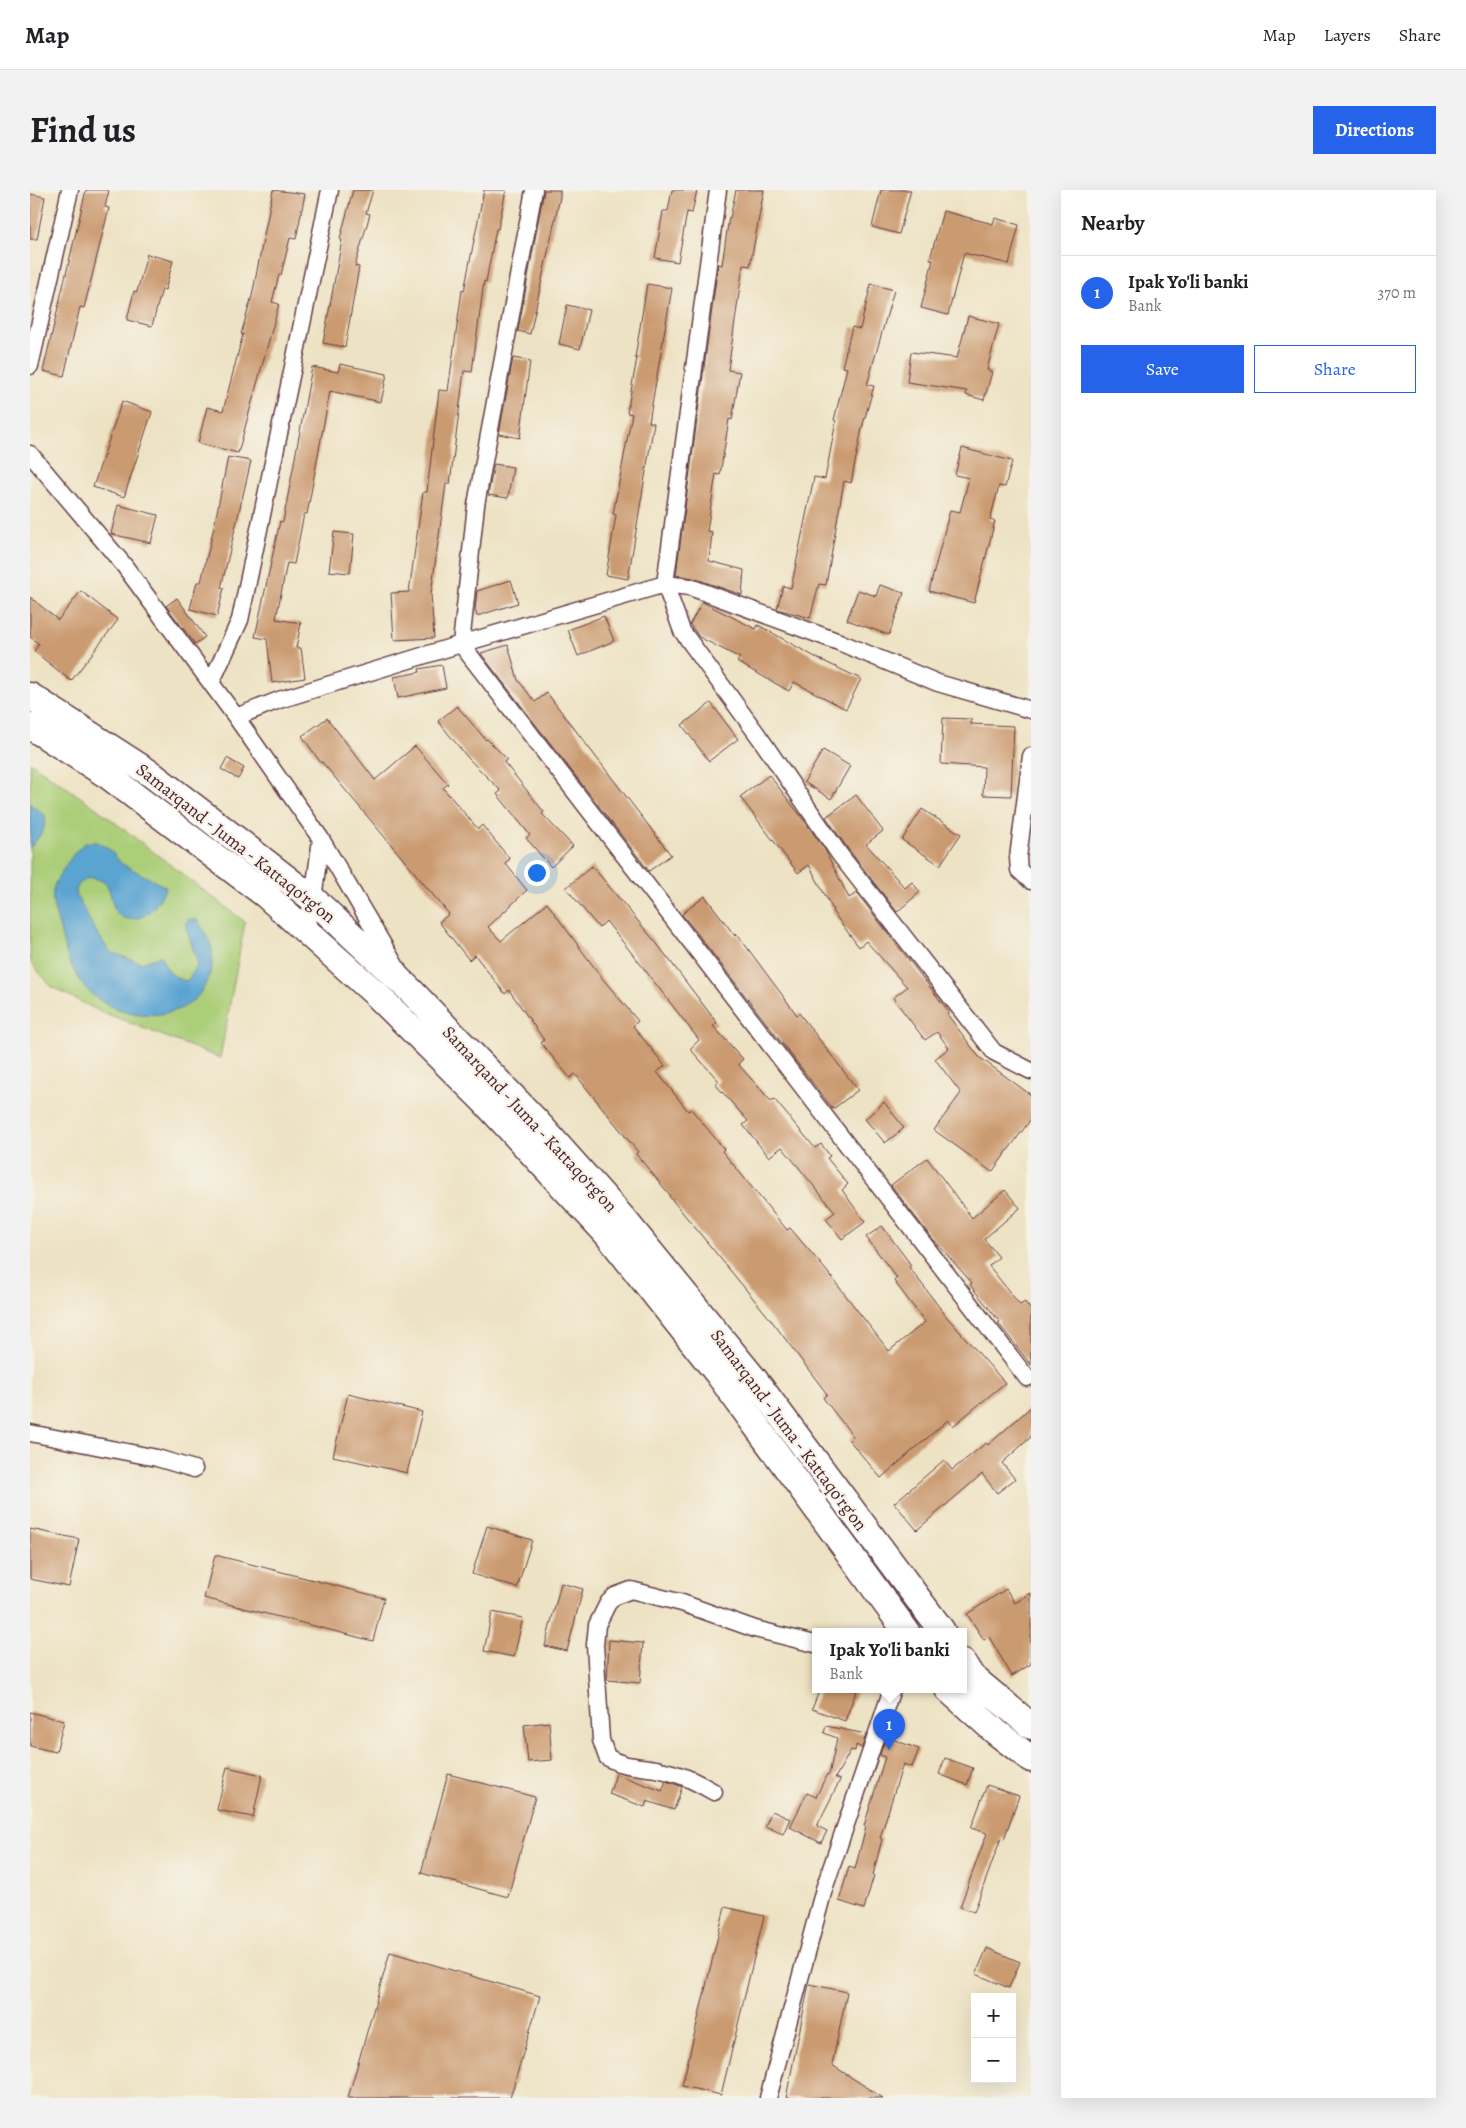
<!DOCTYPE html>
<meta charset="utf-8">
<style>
:root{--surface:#fff;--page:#f2f2f2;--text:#202124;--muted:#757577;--line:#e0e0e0;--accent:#2563eb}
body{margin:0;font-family:Alegreya,serif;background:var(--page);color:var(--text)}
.controls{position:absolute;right:15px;bottom:15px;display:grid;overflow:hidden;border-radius:0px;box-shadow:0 5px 20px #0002}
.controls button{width:45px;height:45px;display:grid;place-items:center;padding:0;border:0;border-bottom:1px solid var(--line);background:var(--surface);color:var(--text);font:25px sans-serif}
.you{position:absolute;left:506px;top:682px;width:18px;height:18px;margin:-12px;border:4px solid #fff;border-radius:50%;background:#1a73e8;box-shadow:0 0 0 8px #1a73e833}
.badge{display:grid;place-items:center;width:32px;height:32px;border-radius:50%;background:var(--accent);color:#fff;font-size:16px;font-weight:700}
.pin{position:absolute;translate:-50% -41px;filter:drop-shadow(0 1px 2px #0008)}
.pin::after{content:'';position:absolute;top:26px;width:18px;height:15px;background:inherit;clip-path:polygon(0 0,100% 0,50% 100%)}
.popup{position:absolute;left:782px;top:1438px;width:155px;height:65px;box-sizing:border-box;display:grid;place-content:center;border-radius:0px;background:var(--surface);filter:drop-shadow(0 1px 4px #0005);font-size:16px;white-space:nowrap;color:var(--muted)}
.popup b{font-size:19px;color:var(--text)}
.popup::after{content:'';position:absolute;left:50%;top:100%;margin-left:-10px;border:10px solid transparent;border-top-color:var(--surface)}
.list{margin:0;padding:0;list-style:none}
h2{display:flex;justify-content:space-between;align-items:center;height:65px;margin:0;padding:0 20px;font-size:21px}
h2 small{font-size:16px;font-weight:400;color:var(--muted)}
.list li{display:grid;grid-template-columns:32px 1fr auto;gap:15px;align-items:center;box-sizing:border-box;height:75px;padding:0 20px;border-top:1px solid var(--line)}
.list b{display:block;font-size:19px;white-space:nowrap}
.list p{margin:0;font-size:16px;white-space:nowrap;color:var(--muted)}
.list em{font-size:16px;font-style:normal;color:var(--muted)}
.actions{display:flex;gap:10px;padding:15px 20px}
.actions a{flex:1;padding:11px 0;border:1px solid var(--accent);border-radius:0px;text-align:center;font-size:18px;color:var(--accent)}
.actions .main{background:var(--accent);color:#fff}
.map{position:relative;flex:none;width:1001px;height:1908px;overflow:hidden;border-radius:0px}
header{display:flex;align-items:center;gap:30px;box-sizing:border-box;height:70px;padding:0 25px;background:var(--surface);border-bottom:1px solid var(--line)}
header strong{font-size:24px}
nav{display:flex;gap:28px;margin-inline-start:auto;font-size:18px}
.intro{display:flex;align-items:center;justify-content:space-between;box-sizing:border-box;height:120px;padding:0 30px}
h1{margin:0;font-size:35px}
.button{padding:12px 22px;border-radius:0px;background:var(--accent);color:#fff;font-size:18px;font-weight:700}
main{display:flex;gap:30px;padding:0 30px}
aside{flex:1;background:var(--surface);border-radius:0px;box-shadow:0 5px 20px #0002}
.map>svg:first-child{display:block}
</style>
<header>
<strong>Map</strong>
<nav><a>Map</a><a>Layers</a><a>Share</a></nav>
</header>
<div class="intro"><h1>Find us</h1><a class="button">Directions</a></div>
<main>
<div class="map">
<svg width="1001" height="1908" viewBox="0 0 1001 1908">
<rect width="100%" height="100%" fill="#f7f3e8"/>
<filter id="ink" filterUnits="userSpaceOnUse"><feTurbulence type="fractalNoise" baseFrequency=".02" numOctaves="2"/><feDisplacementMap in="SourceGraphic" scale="10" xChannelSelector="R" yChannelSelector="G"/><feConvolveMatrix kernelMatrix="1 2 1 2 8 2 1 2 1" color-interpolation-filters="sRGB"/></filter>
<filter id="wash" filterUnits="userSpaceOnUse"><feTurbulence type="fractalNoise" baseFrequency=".0096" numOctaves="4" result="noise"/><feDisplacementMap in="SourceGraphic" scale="20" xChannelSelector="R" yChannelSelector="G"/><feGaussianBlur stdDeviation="1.12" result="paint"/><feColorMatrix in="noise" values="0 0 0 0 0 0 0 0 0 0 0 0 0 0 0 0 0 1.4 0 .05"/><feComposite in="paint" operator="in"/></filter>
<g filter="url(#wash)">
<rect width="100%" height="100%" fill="#ede2c3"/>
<path fill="#abce78" stroke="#7a7652" d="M0,572L66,618L215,732L190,868L67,820L22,797L0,772Z"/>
<path fill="#5aa4d2" stroke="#52627e" d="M0,614L15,625C17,639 9,647 0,658Z
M66,652L78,658L92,674L136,697C129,712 119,729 100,729C95,729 91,727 87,723C77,709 86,688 58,688L48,695L46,701L47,707L65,740L80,762L111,773L131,766C136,780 142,788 157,791L168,774L155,734L159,729L167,730C173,739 180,749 182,760C185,779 174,804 159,814C129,834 76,824 54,796C42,782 35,762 31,744C28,729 19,711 24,696C28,686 46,658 55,653C58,652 63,652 66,652Z"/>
<g id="blocks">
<path fill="#ca9a70" d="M56,0H79L75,17L79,18L54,118L50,117L34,186L13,181Z
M243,0L275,4L266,49L260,48L251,85H249L242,112L249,114L208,263L168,253L177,217L193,221L213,144H211L222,106Z
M323,0H343L336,23L340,24L325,76L329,77L315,157L293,153L312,50L310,49Z
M454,0H476L468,39H466L456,92L454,91L442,182L434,181L420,294H416L401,404L404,448L364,450L361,403L379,402L393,302H397L409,200L418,201L432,100L434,101Z
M514,0H530V7L500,144L488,141Z
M642,0H667L662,23L657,22L648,72L625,68L633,21H638Z
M706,0H734L720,76L713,75L698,180L710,182L702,230L699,229L690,285L686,284L677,341L682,342L679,371L714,380L712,405L663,388L646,385L688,74L692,75L699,27L700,28Z
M851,0H881L869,44L842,37Z
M0,4L15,7L7,49H0Z
M913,21L963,34L965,28L989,35L979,74L934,63L918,125L891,118L903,70L900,69Z
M117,64L143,71L135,100L132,99L122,136L97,130L104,101L107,102Z
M617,94L642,98L619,232L624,233L598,389L576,385L586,325L583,324L602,224L597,223L607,168H605Z
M841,94L864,100L837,195L844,196L832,238L821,293L814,291L796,395L789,394L780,428L747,419L753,396L761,398L784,287L795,289L806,231L804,230L817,178L812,177L822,137L830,139Z
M537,115L559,120L550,159L529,154Z
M938,126L969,134L957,180L962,182L954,210L936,205L937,201L877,192L881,162L927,168Z
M483,168L500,171L490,248L469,244Z
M310,174L357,184L351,212L300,201L277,324H274L264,374L257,373L246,429L271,433L266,458H271L275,488L242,493L237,449L225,447L250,331L253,332L282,177L308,182Z
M92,211L122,222L94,307L63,297Z
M932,258L982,271L975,297L969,296L960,330L965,331L944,413L899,401L920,320L930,322L939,288L925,285Z
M198,267L221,271L191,398H194L187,426L160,419L167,392H171L184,337Z
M464,274L483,277L478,308L458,305Z
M88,315L128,325L121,353L81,344Z
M304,342L324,344L320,383L299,381Z
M481,390L488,413L447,426L445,420L447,401Z
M850,395L874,403L859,445L817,430L828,400L846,406Z
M51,401L88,430L41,491L4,461L9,454L0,447V407L28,430Z
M147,408L175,447L165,454L136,416Z
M672,412L726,439L728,435L787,468L831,489L816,519L764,492L759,501L707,472L710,468L669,447L660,434Z
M574,426L584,451L548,466L538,440Z
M478,455L488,490L505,512L517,503L641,665L619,681L452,465L451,463Z
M412,475L416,498L368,508L364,487L390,482L389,479Z
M681,513L708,549L679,571L652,535Z
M427,516L456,550L457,549L477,569L474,572L514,622L512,624L543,656L521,677L496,648L500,645L467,604L471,601L438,568L408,531Z
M297,528L345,590L385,556L418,594L413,598L448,639L452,635L480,669L475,673L497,700L458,737L471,751L517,713L572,788L608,831L603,836L635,876L627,882L658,921L661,919L694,959L692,961L757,1040L760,1038L795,1079L859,1161L895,1132L864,1091L867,1088L836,1047L852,1036L881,1075L879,1077L916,1126L975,1193L923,1236L918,1230L851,1288L819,1250L823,1246L793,1208L797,1204L741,1130L639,1006L640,1005L606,964L608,962L545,884L540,888L511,853L514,850L479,800L475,804L445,765L439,770L409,732L419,724L292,572L291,573L272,546Z
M913,528L941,529V534L984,536L981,606L953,605L954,577L911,574Z
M793,560L820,576L801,609L774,592Z
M197,568L214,578L208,589L191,579Z
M739,585L773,629L795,660L819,708L827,703L919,822L917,824L949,867L1001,905V929L962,982L904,940L931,903L905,869L919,858L907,842L895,850L863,808L877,797L836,751L829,757L802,721L803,720L779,675L768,683L710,607Z
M826,605L853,641L836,654L875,698L882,692L890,702L867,722L818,659L796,627Z
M892,619L931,644L910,675L872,650Z
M562,676L628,755L687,833L683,836L713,869L708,874L741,911L744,909L785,958L791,954L800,966L797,968L818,994L812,1000L835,1032L812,1049L796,1029L805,1022L752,957L739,967L713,935L718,931L685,894L689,891L660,859L669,850L608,771L576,731L569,738L536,698Z
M675,706L705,746L707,744L767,825L769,823L828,900L803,919L652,724Z
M854,912L874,938L855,953L835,929Z
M897,968L942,1028L975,1000L990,1018L954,1049L969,1067L959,1076L990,1115L995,1112L1001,1120V1175L968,1133L970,1132L940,1095L942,1093L897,1042L861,995Z
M318,1204L392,1222L377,1283L303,1266Z
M1001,1217V1247L972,1273L985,1289L967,1303L952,1284L887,1340L864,1313L914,1270L922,1280L956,1253L958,1255Z
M457,1336L502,1350L487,1398L442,1384Z
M0,1339L49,1349L39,1397L0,1389Z
M185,1365L354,1408L343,1451L174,1408Z
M531,1393L553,1399L537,1461L515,1456Z
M976,1399L985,1413L1001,1403V1474L982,1486L959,1447L954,1450L937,1424Z
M462,1422L493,1428L484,1467L454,1461Z
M579,1450L613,1453L610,1493L577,1490Z
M790,1499H827L815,1531L782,1519Z
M0,1522L34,1531L26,1562L0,1556Z
M519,1532L522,1570L498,1572L494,1535Z
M796,1536L836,1544L832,1558L826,1555L825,1561L821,1560L805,1588L810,1590L787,1636L797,1641L791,1653L760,1637L777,1603L786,1607L797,1584L799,1585L807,1548L794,1543Z
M856,1547L889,1559L882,1577L873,1574L850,1648L852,1649L843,1685H844L834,1719L809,1711L819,1677L825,1679L836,1637L834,1636L855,1567L850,1565Z
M915,1568L943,1578L937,1595L909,1584Z
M197,1577L232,1585L223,1627L187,1620Z
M418,1584L505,1607L478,1707L391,1683Z
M586,1584L632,1601L636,1591L652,1597L644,1620L617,1611L615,1617L579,1604Z
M957,1595L989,1606L974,1649L971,1648L944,1722L930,1717L957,1643L941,1638Z
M742,1621L760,1629L753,1644L735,1636Z
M695,1717L734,1726L691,1905L652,1896Z
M957,1758L990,1772L979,1798L946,1784Z
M360,1762L510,1806L480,1908H318Z
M779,1794L817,1802L802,1875L853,1908H756Z"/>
</g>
</g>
<g filter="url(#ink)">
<use href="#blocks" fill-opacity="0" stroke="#623c42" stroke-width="1"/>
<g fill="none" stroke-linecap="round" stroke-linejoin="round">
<g stroke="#623c42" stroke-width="19">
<path id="minor" d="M504,0L446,315L431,454L997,1188
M688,0L635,394L652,441L730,548L810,665L964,862L1001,881
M0,176L40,0
M0,264L93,374L206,527L291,649L283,709L275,740
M181,493L210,430L300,0
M206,527L249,510L431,454L635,394L660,397L809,452L908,493L1001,520
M1001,566L988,668L989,680L1001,691
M291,649L368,780
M0,1243L127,1268L164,1279
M684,1602C663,1590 651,1584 626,1579C609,1576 592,1577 577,1567L571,1550L565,1455L567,1435L578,1413L585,1406L601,1400L652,1413L725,1439L785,1454
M738,1908L794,1699L862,1499"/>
</g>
<g stroke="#623c42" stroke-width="29">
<path id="primary" d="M0,506L121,584L176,626L283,709L381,801L505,930L595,1031L724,1189L912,1441
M0,536L77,585L237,706L347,805L453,910L577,1044L689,1185L876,1441
M933,1473L941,1486L1001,1536
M918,1499L966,1542L1001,1569"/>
</g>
<use href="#minor" stroke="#fff" stroke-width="16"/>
<use href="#primary" stroke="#fff" stroke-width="26"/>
</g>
</g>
<g text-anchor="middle" stroke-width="4.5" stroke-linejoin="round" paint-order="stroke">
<g font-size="18" fill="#4a1f2b" stroke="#f7f3e8">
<text transform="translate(206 653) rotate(38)" y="6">Samarqand - Juma - Kattaqo‘rg‘on</text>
<text transform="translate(500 929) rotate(47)" y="6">Samarqand - Juma - Kattaqo‘rg‘on</text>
<text transform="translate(759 1240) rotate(53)" y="6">Samarqand - Juma - Kattaqo‘rg‘on</text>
</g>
</g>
</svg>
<div class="controls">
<button>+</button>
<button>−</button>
</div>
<div class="you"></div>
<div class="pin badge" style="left:859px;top:1560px">1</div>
<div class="popup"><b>Ipak Yo'li banki</b>Bank</div>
</div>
<aside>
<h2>Nearby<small></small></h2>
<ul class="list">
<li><span class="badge">1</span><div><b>Ipak Yo'li banki</b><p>Bank</p></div><em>370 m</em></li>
</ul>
<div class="actions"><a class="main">Save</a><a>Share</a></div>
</aside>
</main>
